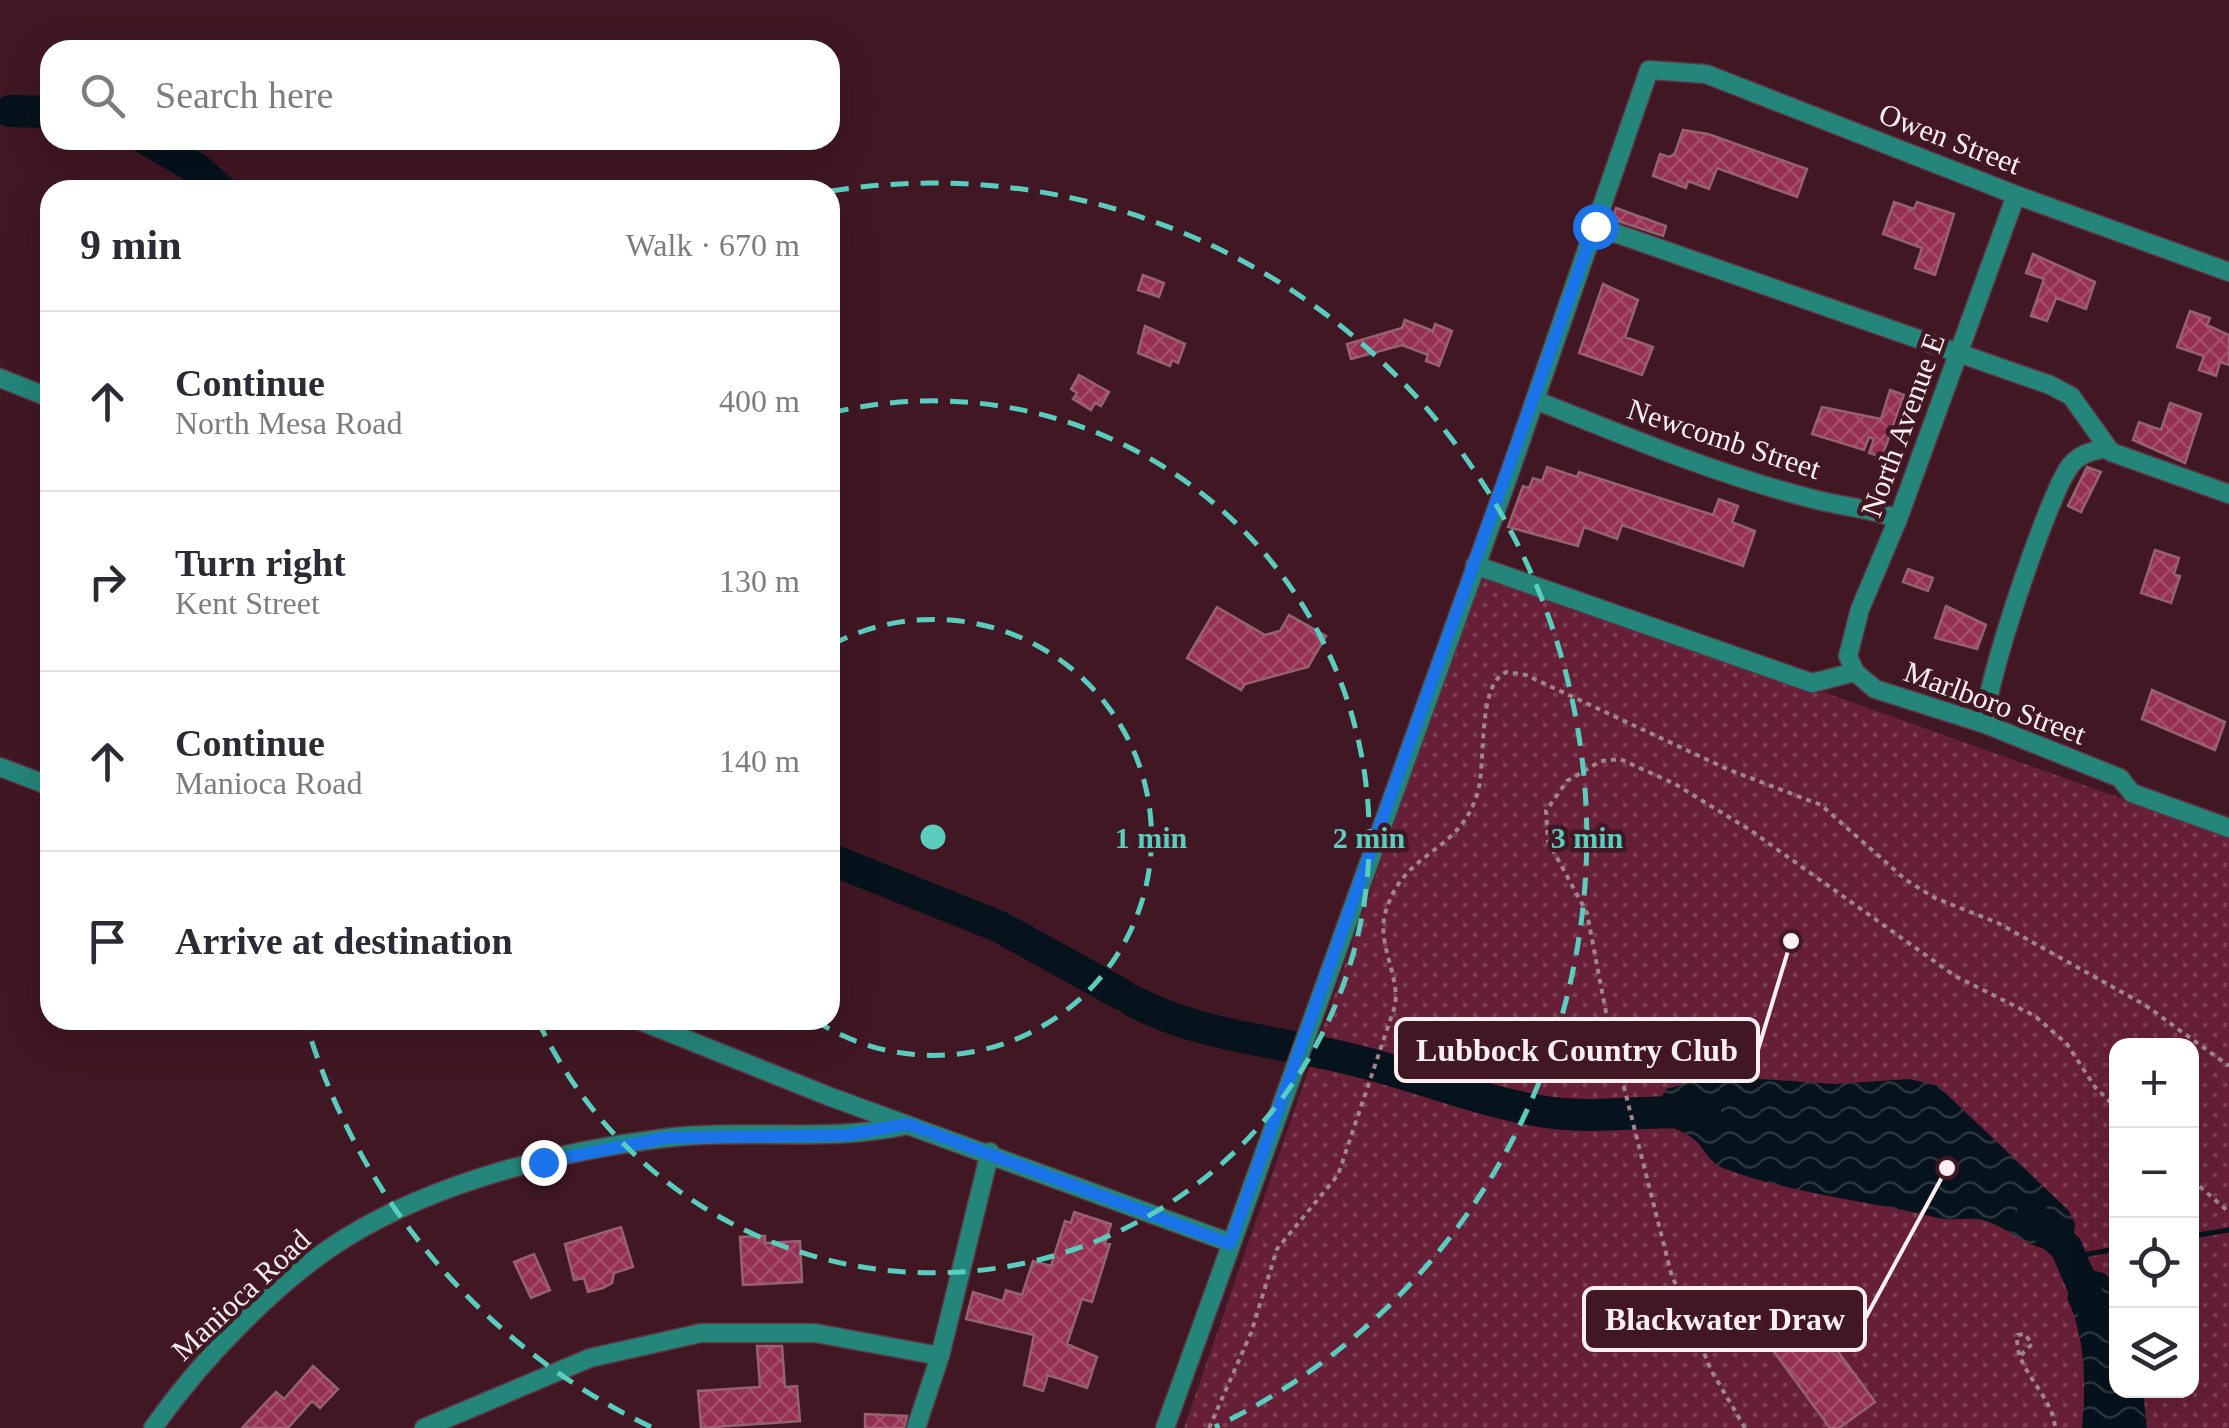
<!DOCTYPE html>
<meta charset="utf-8">
<style>
:root{--surface:#fff;--page:#f7f7f7;--text:#2b2b33;--muted:#7c7c81;--line:#e1e1e2}
body{margin:0;font-family:Georgia,serif;background:var(--page);color:var(--text)}
.controls{position:absolute;right:30px;bottom:30px;display:grid;overflow:hidden;border-radius:20px;box-shadow:0 10px 40px #0002}
.controls button{width:90px;height:90px;display:grid;place-items:center;padding:0;border:0;border-bottom:2px solid var(--line);background:var(--surface);color:var(--text);font:50px sans-serif}
.stop{position:absolute;width:30px;height:30px;margin:-22px;border:8px solid #1a73e8;border-radius:50%;background:#fff}
.stop.end{background:#1a73e8;border-color:#fff;box-shadow:0 2px 10px #0008}
.list{margin:0;padding:0;list-style:none}
h2{display:flex;justify-content:space-between;align-items:center;height:130px;margin:0;padding:0 40px;font-size:42px}
h2 small{font-size:32px;font-weight:400;color:var(--muted)}
.list li{display:grid;grid-template-columns:65px 1fr auto;gap:30px;align-items:center;box-sizing:border-box;height:180px;padding:0 40px;border-top:2px solid var(--line)}
.list b{display:block;font-size:38px;white-space:nowrap}
.list p{margin:0;font-size:32px;white-space:nowrap;color:var(--muted)}
.list em{font-size:32px;font-style:normal;color:var(--muted)}
.icon{flex:none;width:55px;height:55px;fill:none;stroke:currentColor;stroke-width:2;stroke-linecap:round;stroke-linejoin:round}
.map{position:relative;flex:none;width:2229px;height:1428px;overflow:hidden}
.search{position:absolute;background:var(--surface);box-shadow:0 10px 40px #0002;left:40px;top:40px;width:800px;height:110px;display:flex;align-items:center;gap:25px;box-sizing:border-box;padding:0 35px;border-radius:30px;color:var(--muted);font-size:38px}
.panel{position:absolute;background:var(--surface);box-shadow:0 10px 40px #0002;left:40px;top:180px;width:800px;height:850px;border-radius:30px}
.map>svg:first-child{display:block}
</style>
<div class="map">
<svg width="2229" height="1428" viewBox="0 0 2229 1428">
<defs>
<pattern id="grass-dots" width="8" height="8" patternUnits="userSpaceOnUse" patternTransform="scale(2.5)"><rect width="8" height="8" fill="#661f37"/><path d="M2 2h.1M6 6h.1" fill="none" stroke="#7d4054" stroke-width="1.8" stroke-linecap="round"/></pattern>
<pattern id="water-waves" width="16" height="10" patternUnits="userSpaceOnUse" patternTransform="scale(2.5)"><rect width="16" height="10" fill="#06121c"/><path d="M0 5q4-4 8 0t8 0" fill="none" stroke="#2b353d"/></pattern>
<pattern id="building-cross-hatch" width="8" height="8" patternUnits="userSpaceOnUse" patternTransform="scale(2.5)"><rect width="8" height="8" fill="#953053"/><path d="M0 0l8 8M0 8l8-8" fill="none" stroke="#a54e6c"/></pattern>
</defs>
<rect width="100%" height="100%" fill="#411724"/>
<path fill="url(#grass-dots)" fill-rule="evenodd" d="M1482,570L2229,837V1428H1184ZM2116,1046H2192V1390H2116Z"/>
<path fill="url(#water-waves)" d="M1716,1076L1836,1084L1909,1079L1938,1086L2069,1211L2075,1224L2073,1240C2044,1267 2012,1227 1983,1220C1968,1217 1952,1221 1938,1218C1867,1200 1790,1194 1723,1168C1710,1163 1705,1150 1696,1141C1686,1132 1674,1130 1664,1121L1660,1100L1666,1089Z
M2085,1269L2104,1273L2116,1284V1390L2143,1391L2147,1428H2082C2086,1384 2086,1338 2067,1298L2075,1274Z"/>
<g fill="none" stroke-linecap="round" stroke-linejoin="round">
<path stroke="#06121c" stroke-width="5" d="M2192,1236L2229,1230
M2072,1257L2116,1249"/>
<path stroke="#06121c" stroke-width="32" d="M10,111L50,112
M148,140L194,167L221,190
M830,859L1000,927L1121,994
M1133,1001C1200,1037 1281,1041 1354,1060C1420,1076 1485,1104 1553,1113C1605,1119 1653,1109 1705,1113
M2032,1217L2066,1247L2094,1312"/>
</g>
<path fill="url(#building-cross-hatch)" stroke="#95636f" stroke-width="2.5" d="M1683,130L1708,134L1807,169L1797,197L1717,168L1709,189L1688,181L1686,188L1653,176L1660,154L1670,157L1675,153Z
M1894,202L1914,209L1917,202L1954,214L1935,275L1915,268L1922,248L1883,234Z
M1616,208L1666,226L1663,236L1612,219Z
M2033,254L2095,282L2086,309L2056,298L2047,321L2031,316L2044,279L2026,273Z
M1143,275L1164,283L1159,297L1138,290Z
M1603,284L1638,300L1625,337L1653,347L1642,375L1579,353Z
M2190,311L2210,318L2207,325L2229,335V365L2220,362L2216,376L2199,370L2204,356L2177,347Z
M1405,320L1433,331L1435,324L1452,331L1439,366L1426,361L1428,355L1402,345L1351,359L1347,344L1402,328Z
M1145,326L1185,344L1178,363L1172,360L1170,366L1138,353Z
M1079,375L1109,392L1101,406L1095,403L1091,410L1073,399L1077,393L1071,389Z
M1890,390L1904,395L1882,457L1869,453L1874,439L1869,437L1864,450L1812,434L1822,407L1881,419Z
M2170,403L2201,414L2185,463L2133,440L2139,422L2161,430Z
M1547,467L1577,477L1579,472L1713,515L1719,499L1738,506L1732,522L1755,531L1743,566L1622,525L1617,539L1584,527L1578,546L1508,527L1523,486L1529,488L1533,478L1542,481Z
M2087,467L2101,472L2081,512L2068,506Z
M2155,550L2179,558L2174,574L2180,576L2171,603L2141,593Z
M1908,569L1933,578L1928,591L1903,582Z
M1946,606L1986,625L1977,649L1935,638Z
M1217,607L1265,635L1280,631L1289,615L1326,636L1308,667L1245,684L1241,690L1187,658Z
M2152,690L2225,722L2215,750L2142,719Z
M1074,1212L1111,1224L1105,1243L1110,1244L1092,1302L1082,1299L1067,1344L1097,1357L1087,1388L1048,1375L1043,1391L1024,1385L1034,1335L966,1319L973,1292L1003,1301L1006,1290L1022,1295L1033,1261L1051,1266L1065,1221L1071,1223Z
M621,1227L633,1267L614,1273L612,1283L603,1288L588,1292L584,1278L574,1280L565,1244Z
M765,1236V1243L800,1241L802,1282L743,1285L740,1237Z
M534,1254L550,1290L531,1298L514,1262Z
M1800,1300L1875,1402L1839,1428H1830L1758,1330Z
M757,1346H782L785,1387L797,1386L800,1421L701,1428L698,1391L760,1387Z
M313,1366L338,1389L320,1408L312,1401L288,1428H242L276,1392L284,1399Z
M865,1414L907,1416L904,1428H865Z"/>
<g fill="none" stroke-linecap="round" stroke-linejoin="round">
<g stroke="#5b3541" stroke-width="21">
<path id="minor" d="M2016,195L1898,519L1860,609L1848,656L1855,672L1875,689L1985,724L2120,778L2132,793L2229,828
M1595,226L2050,385L2071,396L2111,452L2229,494
M0,378L50,398
M1535,400C1628,437 1720,476 1817,500C1845,507 1871,508 1898,519
M1475,565L1812,683L1855,672
M1985,724C1983,689 2047,500 2068,469C2077,454 2092,451 2107,448
M0,767L50,786
M638,1020L828,1096L1231,1243
M153,1428C200,1361 277,1280 347,1237C438,1181 560,1151 665,1138C746,1128 828,1143 908,1125
M424,1428L590,1358L701,1333H815L940,1356
M916,1428L940,1356L990,1152
M1165,1428L1512,466L1649,70L1706,74L2016,195L2229,272"/>
</g>
<path stroke="#a0858d" stroke-width="4" stroke-dasharray="5 5" stroke-linecap="butt" d="M2192,1180L2229,1212
M2021,1355L2032,1344L2025,1334L2018,1335C2011,1366 2054,1396 2055,1428
M1209,1428L1251,1333L1277,1249L1338,1175L1395,1006C1400,975 1377,945 1385,914C1403,849 1457,856 1477,795C1487,764 1476,686 1506,672L1526,675L1727,769L1821,805L1906,880L1935,898L1998,923L2145,1005L2229,1066
M1745,1428L1711,1370L1671,1273L1609,1028L1587,913L1548,841L1546,811L1567,781L1601,761L1620,759L1675,784L1750,830L1955,976L2035,1016L2067,1044L2095,1087L2116,1108"/>
<use href="#minor" stroke="#24857a" stroke-width="18"/>
</g>
<g fill="none" stroke-linecap="round" stroke-linejoin="round">
<path stroke="#1a73e8" stroke-width="12" d="M543,1162L665,1138L847,1135L908,1124L1230,1244L1595,226"/>
</g>
<g fill="none" stroke="#59cebe" stroke-width="5" stroke-dasharray="18 12">
<path d="M831 645A218 218 0 1 1 816 1021"/>
<path d="M831 413A436 436 0 1 1 538 1021"/>
<path d="M651 1427A654 654 0 0 1 306 1023M831 191A654 654 0 0 1 1215 1427"/>
</g>
<g text-anchor="middle" stroke-width="9" stroke-linejoin="round" paint-order="stroke">
<g font-size="30" fill="#fceff2" stroke="#411724">
<text transform="translate(1950 139) rotate(21)" y="10">Owen Street</text>
<text transform="translate(1903 425) rotate(-70)" y="10">North Avenue E</text>
<text transform="translate(1724 439) rotate(18)" y="10">Newcomb Street</text>
<text transform="translate(1995 703) rotate(20)" y="10">Marlboro Street</text>
<text transform="translate(241 1295) rotate(-43)" y="10">Manioca Road</text>
</g>
</g>
<circle cx="933" cy="837" r="15" fill="#59cebe" stroke="#411724" stroke-width="5"/>
<g font-size="30" text-anchor="middle" font-weight="bold" fill="#59cebe" stroke="#411724" stroke-width="9" stroke-linejoin="round" paint-order="stroke">
<text x="1151" y="848">1 min</text>
<text x="1369" y="848">2 min</text>
<text x="1587" y="848">3 min</text>
</g>
<path fill="none" stroke="#fceff2" stroke-width="4" d="M1791 941L1758 1050M1947 1168L1865 1319"/>
<g fill="#fceff2" stroke="#411724" stroke-width="4">
<circle cx="1791" cy="941" r="10"/>
<circle cx="1947" cy="1168" r="10"/>
</g>
<g fill="#411724" stroke="#fceff2" stroke-width="4">
<rect x="1396" y="1019" width="362" height="62" rx="10"/>
<rect x="1584" y="1288" width="281" height="62" rx="10"/>
</g>
<g font-size="32" text-anchor="middle" font-weight="bold" fill="#fceff2">
<text x="1577" y="1061">Lubbock Country Club</text>
<text x="1725" y="1330">Blackwater Draw</text>
</g>
</svg>
<div class="controls">
<button>+</button>
<button>−</button>
<button><svg class="icon" aria-label="locate" viewBox="0 0 24 24"><circle cx="12" cy="12" r="6"/><path d="M12 2v4M12 18v4M2 12h4M18 12h4"/></svg></button>
<button><svg class="icon" aria-label="layers" viewBox="0 0 24 24"><path d="M12 4l9 5-9 5-9-5zM3 14l9 5 9-5"/></svg></button>
</div>
<div class="stop" style="left:1595px;top:226px"></div>
<div class="stop end" style="left:543px;top:1162px"></div>
<div class="search"><svg class="icon" aria-label="search" viewBox="0 0 24 24"><circle cx="10" cy="10" r="6"/><path d="M15 15l6 6"/></svg>Search here</div>
<section class="panel">
<h2>9 min<small>Walk · 670 m</small></h2>
<ul class="list">
<li><svg class="icon" aria-label="ahead" viewBox="0 0 24 24"><path d="M12 20V5M6 11l6-6 6 6"/></svg><div><b>Continue</b><p>North Mesa Road</p></div><em>400 m</em></li>
<li><svg class="icon" aria-label="right" viewBox="0 0 24 24"><path d="M7 20v-9h11M14 6l5 5-5 5"/></svg><div><b>Turn right</b><p>Kent Street</p></div><em>130 m</em></li>
<li><svg class="icon" aria-label="ahead" viewBox="0 0 24 24"><path d="M12 20V5M6 11l6-6 6 6"/></svg><div><b>Continue</b><p>Manioca Road</p></div><em>140 m</em></li>
<li><svg class="icon" aria-label="arrive" viewBox="0 0 24 24"><path d="M6 21V4h12l-3 4 3 4H6"/></svg><div><b>Arrive at destination</b></div></li>
</ul>
</section>
</div>
